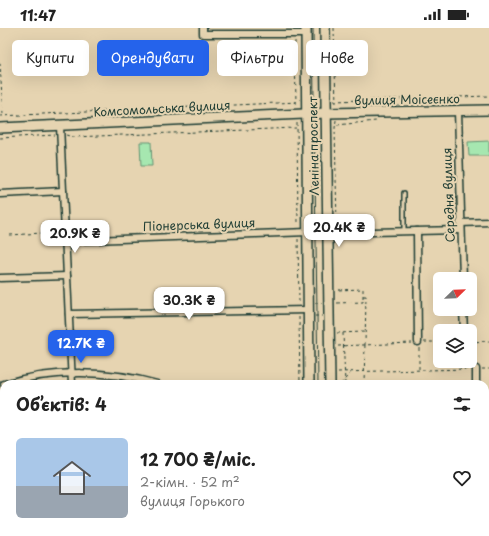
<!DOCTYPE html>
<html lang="uk">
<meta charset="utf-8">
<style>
:root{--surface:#fff;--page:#f2f2f2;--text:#222;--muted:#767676;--accent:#2563eb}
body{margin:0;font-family:"Playpen Sans",sans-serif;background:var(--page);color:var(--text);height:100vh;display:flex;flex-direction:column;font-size:15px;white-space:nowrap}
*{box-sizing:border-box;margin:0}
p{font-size:13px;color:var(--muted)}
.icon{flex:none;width:22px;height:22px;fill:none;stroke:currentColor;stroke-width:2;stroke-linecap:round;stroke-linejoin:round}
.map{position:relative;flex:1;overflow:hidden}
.panel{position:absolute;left:0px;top:352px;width:489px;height:156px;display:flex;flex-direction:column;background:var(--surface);border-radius:12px 12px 0 0;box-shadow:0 4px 16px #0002}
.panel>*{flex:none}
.banner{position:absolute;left:12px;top:12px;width:465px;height:36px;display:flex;gap:8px}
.needle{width:26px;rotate:67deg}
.buttons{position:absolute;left:433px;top:244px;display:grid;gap:8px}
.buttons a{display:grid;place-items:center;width:44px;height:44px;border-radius:6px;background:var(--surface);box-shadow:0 4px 16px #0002;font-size:20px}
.price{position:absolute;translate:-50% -34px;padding:0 9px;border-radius:8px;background:#fff;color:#222;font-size:13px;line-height:26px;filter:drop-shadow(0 1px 2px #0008)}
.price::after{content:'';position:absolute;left:50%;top:24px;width:12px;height:9px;margin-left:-6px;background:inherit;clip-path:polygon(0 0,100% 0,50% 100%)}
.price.current{background:var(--accent);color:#fff}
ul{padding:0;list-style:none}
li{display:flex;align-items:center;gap:12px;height:100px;padding:0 16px}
li span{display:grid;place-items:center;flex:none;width:112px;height:80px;border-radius:6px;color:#555}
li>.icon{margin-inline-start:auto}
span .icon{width:48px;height:48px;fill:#fffc;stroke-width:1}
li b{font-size:17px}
h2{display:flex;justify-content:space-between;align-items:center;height:48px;padding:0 16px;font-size:17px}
.chip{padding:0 14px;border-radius:6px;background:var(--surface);box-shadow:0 4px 16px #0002;font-size:14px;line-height:36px}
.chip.current{background:var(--accent);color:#fff}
.status{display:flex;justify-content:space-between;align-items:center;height:28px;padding:0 20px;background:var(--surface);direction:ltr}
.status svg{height:11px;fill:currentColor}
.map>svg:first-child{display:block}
.green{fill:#a6e7b0;stroke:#629272}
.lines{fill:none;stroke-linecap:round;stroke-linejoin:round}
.lane-casing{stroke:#1f3d34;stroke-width:6}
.street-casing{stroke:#1f3d34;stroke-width:9}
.secondary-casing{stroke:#1f3d34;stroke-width:12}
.path{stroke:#1f3d34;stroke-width:1;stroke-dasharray:3 3;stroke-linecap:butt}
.lane{stroke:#e6d4b1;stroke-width:3}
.street{stroke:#e6d4b1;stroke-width:6}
.secondary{stroke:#e6d4b1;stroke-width:9}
.tram{stroke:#1f3d34;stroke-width:1}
.labels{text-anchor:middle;stroke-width:4;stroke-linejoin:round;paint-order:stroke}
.street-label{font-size:12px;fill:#1f3d34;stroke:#e6d4b1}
</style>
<div class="status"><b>11:47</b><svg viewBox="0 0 49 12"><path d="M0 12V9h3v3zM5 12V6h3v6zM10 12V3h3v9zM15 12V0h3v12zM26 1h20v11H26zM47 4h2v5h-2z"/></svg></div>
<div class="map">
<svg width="489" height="508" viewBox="0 0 489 508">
<rect width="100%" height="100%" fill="#e6d4b1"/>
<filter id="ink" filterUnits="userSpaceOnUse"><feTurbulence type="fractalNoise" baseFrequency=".025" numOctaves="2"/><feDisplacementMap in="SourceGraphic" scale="8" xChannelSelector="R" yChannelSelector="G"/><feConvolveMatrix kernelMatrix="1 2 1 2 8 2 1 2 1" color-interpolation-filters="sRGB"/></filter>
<g filter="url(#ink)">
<g class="green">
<polygon points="489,113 489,128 469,128 468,114"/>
<polygon points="140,114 151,114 152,138 141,138"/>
</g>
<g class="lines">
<g class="lane-casing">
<g id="lane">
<polyline points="404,165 404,202"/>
<polyline points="0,485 4,483"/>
<polyline points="262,504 265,508"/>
</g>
</g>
<g class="street-casing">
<g id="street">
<polyline points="203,0 203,6 306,6"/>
<polyline points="458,83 463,251"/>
<polyline points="60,98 72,356"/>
<polyline points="0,166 63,163"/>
<polyline points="460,195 489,194"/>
<polyline points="417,203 418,314"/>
<polyline points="328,205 460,202"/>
<polyline points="66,213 308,204"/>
<polyline points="0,250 67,248"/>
<polyline points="463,281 464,303"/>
<polyline points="69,286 309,282"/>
<polyline points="476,341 476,356"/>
<path d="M 4,356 C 54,341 108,342 157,356"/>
<polyline points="0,441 4,440"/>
<polyline points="79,504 79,508"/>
<polyline points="114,504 130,508"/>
<polyline points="481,504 481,508"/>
<polyline points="43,508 58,504"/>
<polyline points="220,508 224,504"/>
</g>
</g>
<g class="secondary-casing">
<g id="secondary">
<polyline points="306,0 309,356"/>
<polyline points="325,0 330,356"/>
<polyline points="0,100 326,85 489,82"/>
<polyline points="311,504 311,508"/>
<polyline points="332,504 332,508"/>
</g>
</g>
<g class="path">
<polyline points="334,0 336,77"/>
<polyline points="295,13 296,79"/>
<polyline points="0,35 3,87"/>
<polyline points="334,73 489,68"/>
<polyline points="0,88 299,74"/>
<polyline points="336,92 335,100 337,198"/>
<polyline points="297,95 298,197"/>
<polyline points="337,97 376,93 376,91"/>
<polyline points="66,107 73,109 296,100"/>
<polyline points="0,110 55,107"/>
<polyline points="10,207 59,204"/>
<polyline points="298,211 299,275"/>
<polyline points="363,268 368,268"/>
<polyline points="315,275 322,275"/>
<polyline points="337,275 363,274 363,261 337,262"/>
<polyline points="315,288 322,288"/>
<polyline points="299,289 300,356"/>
<polyline points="337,305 365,304"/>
<polyline points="343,305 345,356"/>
<polyline points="424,314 440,314"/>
<polyline points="470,314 489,313"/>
<polyline points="365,317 366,268"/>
<polyline points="338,318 412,315"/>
<polyline points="419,320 419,341"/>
<polyline points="464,341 464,333"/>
<polyline points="482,341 489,341"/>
<polyline points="338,344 470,341"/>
<polyline points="341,356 351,344"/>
<polyline points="364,356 365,315"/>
<polyline points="302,504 302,508"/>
</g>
<use href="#lane" class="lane"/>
<use href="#street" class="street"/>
<use href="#secondary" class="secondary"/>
<g class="tram">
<polyline points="313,0 318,356"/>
<polyline points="324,504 324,508"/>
</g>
</g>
</g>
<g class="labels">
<g class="street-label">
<text transform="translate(407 72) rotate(-1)" y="4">вулиця Моісеєнко</text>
<text transform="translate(162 81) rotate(-3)" y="4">Комсомольська вулиця</text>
<text transform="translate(314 118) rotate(-91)" y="4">Леніна проспект</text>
<text transform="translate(449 167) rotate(-92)" y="4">Середня вулиця</text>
<text transform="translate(199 197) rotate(-2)" y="4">Піонерська вулиця</text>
</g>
</g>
</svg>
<div class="buttons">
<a><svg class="needle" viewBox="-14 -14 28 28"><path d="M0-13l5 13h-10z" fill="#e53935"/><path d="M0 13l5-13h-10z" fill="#767676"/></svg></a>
<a><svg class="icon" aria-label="layers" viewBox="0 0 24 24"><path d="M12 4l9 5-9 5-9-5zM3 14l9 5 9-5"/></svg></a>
</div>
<b class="price" style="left:339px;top:220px">20.4K ₴</b>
<b class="price" style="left:75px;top:226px">20.9K ₴</b>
<b class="price" style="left:189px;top:293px">30.3K ₴</b>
<b class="price current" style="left:81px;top:336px">12.7K ₴</b>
<div class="banner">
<a class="chip">Купити</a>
<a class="chip current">Орендувати</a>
<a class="chip">Фільтри</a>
<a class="chip">Нове</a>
</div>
<section class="panel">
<h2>Об’єктів: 4<svg class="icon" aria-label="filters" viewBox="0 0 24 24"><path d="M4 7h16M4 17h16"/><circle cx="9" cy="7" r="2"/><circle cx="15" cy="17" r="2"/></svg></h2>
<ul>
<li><span style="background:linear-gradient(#a9c7e8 60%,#9aa5b1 0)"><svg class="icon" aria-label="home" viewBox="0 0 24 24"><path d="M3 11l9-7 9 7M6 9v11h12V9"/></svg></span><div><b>12 700 ₴/міс.</b><p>2-кімн. · 52 m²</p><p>вулиця Горького</p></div><svg class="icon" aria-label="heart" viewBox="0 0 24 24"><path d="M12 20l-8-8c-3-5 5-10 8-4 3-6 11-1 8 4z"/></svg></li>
</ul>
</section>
</div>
